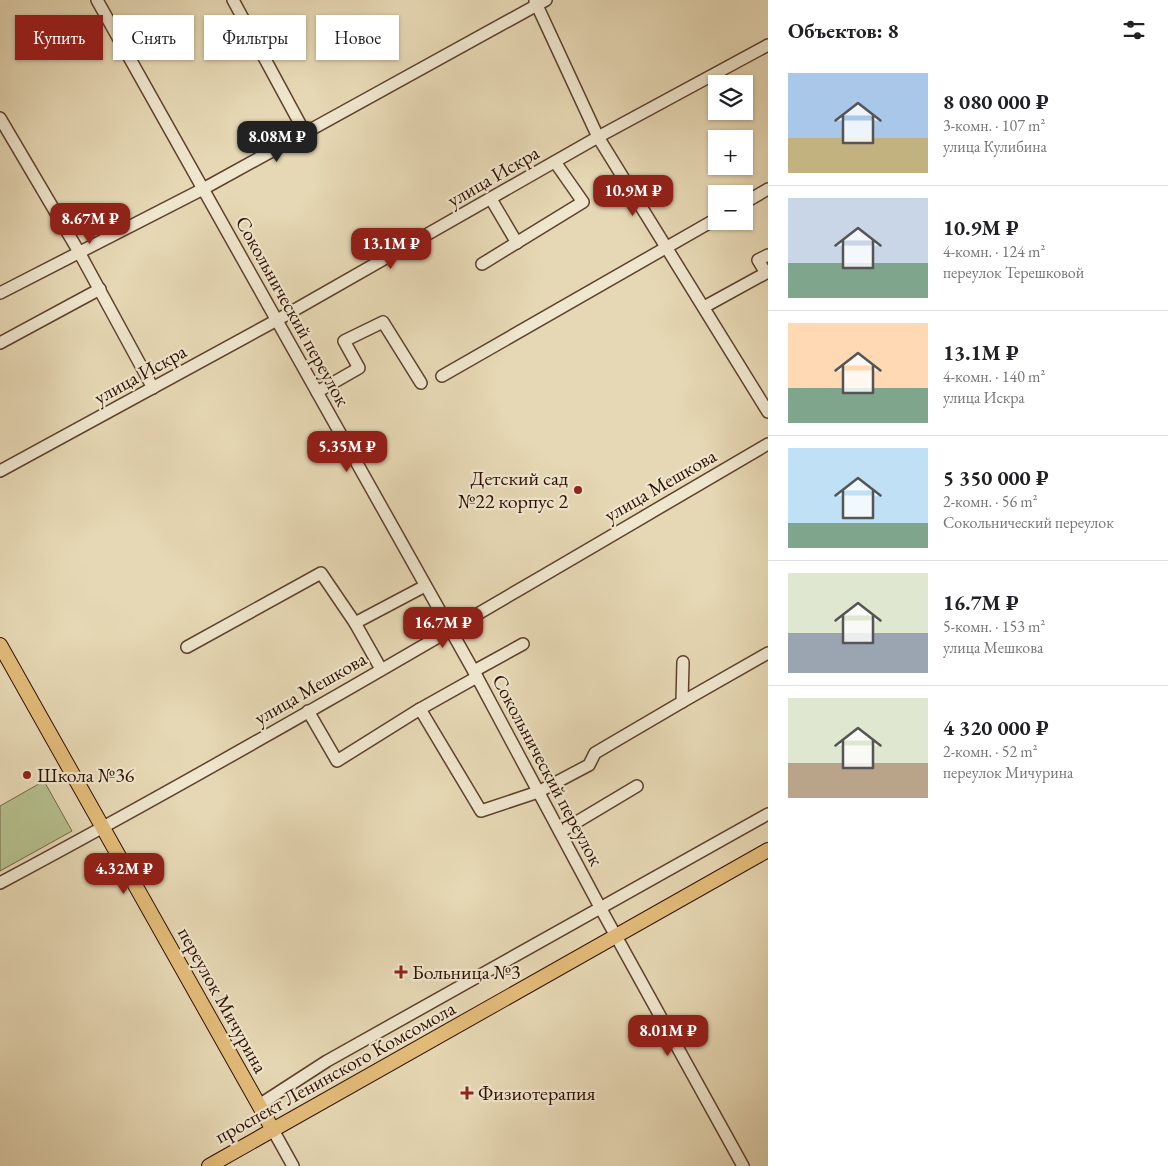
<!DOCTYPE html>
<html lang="ru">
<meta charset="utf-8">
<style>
:root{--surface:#fff;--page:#f6f6f6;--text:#202124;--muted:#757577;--line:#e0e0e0;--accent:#8f2418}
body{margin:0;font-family:"EB Garamond",serif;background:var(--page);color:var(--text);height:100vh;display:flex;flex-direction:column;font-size:19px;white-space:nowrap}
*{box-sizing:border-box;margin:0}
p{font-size:16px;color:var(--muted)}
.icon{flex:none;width:28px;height:28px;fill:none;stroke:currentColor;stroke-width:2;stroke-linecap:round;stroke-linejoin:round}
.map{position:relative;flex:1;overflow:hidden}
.drawer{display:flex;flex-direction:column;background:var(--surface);width:400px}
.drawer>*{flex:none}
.banner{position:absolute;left:15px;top:15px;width:475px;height:45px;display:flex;gap:10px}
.buttons{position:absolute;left:708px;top:75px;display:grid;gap:10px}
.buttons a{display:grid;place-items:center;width:45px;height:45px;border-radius:0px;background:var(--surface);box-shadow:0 1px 4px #0004;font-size:25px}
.price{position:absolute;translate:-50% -42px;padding:0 11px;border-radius:10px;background:var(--accent);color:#fff;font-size:16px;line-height:32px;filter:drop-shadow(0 1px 2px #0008)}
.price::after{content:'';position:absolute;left:50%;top:30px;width:15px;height:11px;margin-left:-8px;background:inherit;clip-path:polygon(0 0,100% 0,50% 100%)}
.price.active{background:#222;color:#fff}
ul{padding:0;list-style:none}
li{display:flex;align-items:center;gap:15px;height:125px;padding:0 20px}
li+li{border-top:1px solid var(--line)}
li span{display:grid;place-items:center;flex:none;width:140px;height:100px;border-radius:0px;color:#555}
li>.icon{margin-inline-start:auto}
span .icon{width:60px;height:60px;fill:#fffc;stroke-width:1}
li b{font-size:21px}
h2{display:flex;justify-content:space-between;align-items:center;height:60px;padding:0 20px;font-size:21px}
.pill{padding:0 18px;border-radius:0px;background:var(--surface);box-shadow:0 1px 4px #0004;font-size:18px;line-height:45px}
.pill.active{background:var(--accent);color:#fff}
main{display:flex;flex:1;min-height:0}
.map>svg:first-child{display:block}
.green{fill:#b5bf8d;stroke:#726747}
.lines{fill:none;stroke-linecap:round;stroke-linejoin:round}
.minor-casing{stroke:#5e412e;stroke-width:14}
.major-casing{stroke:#300f01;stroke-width:16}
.minor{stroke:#efe6ce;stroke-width:11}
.major{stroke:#e3bc7a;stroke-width:14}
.poi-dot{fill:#8f2418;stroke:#efe6ce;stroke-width:2}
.labels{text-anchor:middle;stroke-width:4.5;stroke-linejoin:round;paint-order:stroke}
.street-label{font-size:20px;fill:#300f01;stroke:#efe6ce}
.poi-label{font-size:20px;fill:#300f01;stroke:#efe6ce;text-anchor:start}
</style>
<main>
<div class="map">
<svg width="768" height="1166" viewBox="0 0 768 1166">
<rect width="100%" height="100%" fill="#e6d8b4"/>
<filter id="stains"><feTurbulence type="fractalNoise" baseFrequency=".004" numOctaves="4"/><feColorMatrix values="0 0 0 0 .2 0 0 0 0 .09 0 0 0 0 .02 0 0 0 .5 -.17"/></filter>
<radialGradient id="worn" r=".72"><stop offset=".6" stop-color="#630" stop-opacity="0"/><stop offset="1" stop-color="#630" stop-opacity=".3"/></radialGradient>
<polygon class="green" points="44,781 72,831 0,871 0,806"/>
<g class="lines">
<g class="minor-casing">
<g id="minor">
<polyline points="97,0 477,677 601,909 743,1166"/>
<polyline points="233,0 305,133"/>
<polyline points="535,1 598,137 768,412"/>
<polyline points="0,118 79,252 153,388"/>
<polyline points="491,199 517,243"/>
<polyline points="744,203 768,189"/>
<polyline points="482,264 583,202 555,162"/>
<polyline points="0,293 203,189 546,0"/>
<polyline points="704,307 766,273 758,260 768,255"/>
<polyline points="0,343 100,289"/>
<polyline points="442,376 716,219"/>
<polyline points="317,392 359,368 344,341 383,322 421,383"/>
<polyline points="0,471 277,320 598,137 768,45"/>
<polyline points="187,647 321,573 355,623"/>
<polyline points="381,669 355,623 425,586"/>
<polyline points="474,671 523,644"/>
<polyline points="682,702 768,653"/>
<polyline points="420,709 481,811 538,792 589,765 595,753 682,702 683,662"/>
<polyline points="308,711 337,761 420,709 477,677"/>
<polyline points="560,832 637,786"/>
<path d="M 0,883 C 260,744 513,593 768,444"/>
<polyline points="259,1105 327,1061 768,814"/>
<polyline points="273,1130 293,1166"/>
</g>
</g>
<g class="major-casing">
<g id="major">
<polyline points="0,645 273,1130"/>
<polyline points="209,1166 768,850"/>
</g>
</g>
<use href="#minor" class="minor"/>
<use href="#major" class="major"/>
</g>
<g class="poi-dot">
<circle cx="578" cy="490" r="5"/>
<circle cx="27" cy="775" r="5"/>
<path d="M398.5 964.5h5v5h5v5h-5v5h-5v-5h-5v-5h5z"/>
<path d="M464.5 1085.5h5v5h5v5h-5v5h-5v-5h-5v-5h5z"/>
</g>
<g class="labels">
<g class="street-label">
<text transform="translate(493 176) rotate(-30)" y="7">улица Искра</text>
<text transform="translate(293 311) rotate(61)" y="7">Сокольнический переулок</text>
<text transform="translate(140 374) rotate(-29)" y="7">улица Искра</text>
<text transform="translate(660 485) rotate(-30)" y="7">улица Мешкова</text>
<text transform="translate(310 688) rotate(-30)" y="7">улица Мешкова</text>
<text transform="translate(548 770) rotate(62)" y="7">Сокольнический переулок</text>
<text transform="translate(223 1000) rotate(61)" y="7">переулок Мичурина</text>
<text transform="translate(335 1072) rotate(-29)" y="7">проспект Ленинского Комсомола</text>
</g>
<g class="poi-label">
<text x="568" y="485" text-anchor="end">Детский сад<tspan x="568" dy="23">№22 корпус 2</tspan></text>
<text x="37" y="782">Школа №36</text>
<text x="412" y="979">Больница №3</text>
<text x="478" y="1100">Физиотерапия</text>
</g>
</g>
<rect width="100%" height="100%" filter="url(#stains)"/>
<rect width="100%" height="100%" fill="url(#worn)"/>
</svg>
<div class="buttons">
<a><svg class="icon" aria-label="layers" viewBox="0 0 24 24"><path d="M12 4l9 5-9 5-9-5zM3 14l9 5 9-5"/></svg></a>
<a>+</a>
<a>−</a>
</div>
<b class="price active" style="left:277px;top:163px">8.08M ₽</b>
<b class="price" style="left:633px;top:217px">10.9M ₽</b>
<b class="price" style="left:90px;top:245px">8.67M ₽</b>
<b class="price" style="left:391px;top:270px">13.1M ₽</b>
<b class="price" style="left:347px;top:473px">5.35M ₽</b>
<b class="price" style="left:443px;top:649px">16.7M ₽</b>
<b class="price" style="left:124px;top:895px">4.32M ₽</b>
<b class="price" style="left:668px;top:1057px">8.01M ₽</b>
<div class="banner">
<a class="pill active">Купить</a>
<a class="pill">Снять</a>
<a class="pill">Фильтры</a>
<a class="pill">Новое</a>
</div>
</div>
<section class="drawer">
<h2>Объектов: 8<svg class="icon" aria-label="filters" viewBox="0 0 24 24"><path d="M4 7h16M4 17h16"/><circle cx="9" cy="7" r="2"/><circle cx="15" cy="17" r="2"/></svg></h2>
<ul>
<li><span style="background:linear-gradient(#a9c7e8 65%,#c2b280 0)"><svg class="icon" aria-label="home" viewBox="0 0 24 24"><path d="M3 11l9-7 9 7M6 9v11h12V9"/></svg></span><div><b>8 080 000 ₽</b><p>3-комн. · 107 m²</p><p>улица Кулибина</p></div></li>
<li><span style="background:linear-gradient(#c9d6e8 65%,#7fa58c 0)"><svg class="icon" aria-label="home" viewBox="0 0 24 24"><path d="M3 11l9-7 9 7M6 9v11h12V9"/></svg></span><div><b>10.9M ₽</b><p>4-комн. · 124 m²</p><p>переулок Терешковой</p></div></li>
<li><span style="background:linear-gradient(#ffd9b3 65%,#7fa58c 0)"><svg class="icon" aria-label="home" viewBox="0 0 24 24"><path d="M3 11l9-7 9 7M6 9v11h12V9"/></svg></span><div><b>13.1M ₽</b><p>4-комн. · 140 m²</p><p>улица Искра</p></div></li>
<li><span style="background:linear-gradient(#bfe0f5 75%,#7fa58c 0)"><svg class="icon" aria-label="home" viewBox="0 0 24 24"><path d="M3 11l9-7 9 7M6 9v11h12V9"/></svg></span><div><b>5 350 000 ₽</b><p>2-комн. · 56 m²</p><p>Сокольнический переулок</p></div></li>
<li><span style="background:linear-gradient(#dfe7d0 60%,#9aa5b1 0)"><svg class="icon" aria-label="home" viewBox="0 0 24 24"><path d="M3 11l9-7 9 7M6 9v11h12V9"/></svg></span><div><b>16.7M ₽</b><p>5-комн. · 153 m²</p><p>улица Мешкова</p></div></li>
<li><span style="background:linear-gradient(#dfe7d0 65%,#b9a48a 0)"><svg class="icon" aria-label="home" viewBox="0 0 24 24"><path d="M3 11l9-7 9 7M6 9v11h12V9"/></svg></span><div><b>4 320 000 ₽</b><p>2-комн. · 52 m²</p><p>переулок Мичурина</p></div></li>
</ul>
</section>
</main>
